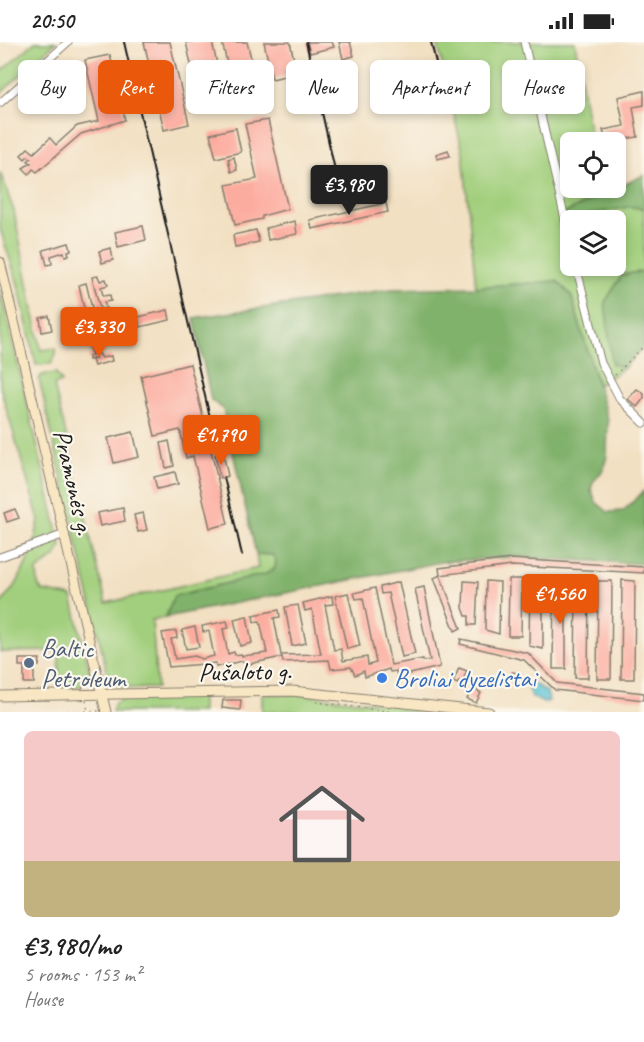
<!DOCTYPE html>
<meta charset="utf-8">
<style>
:root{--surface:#fff;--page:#f2f2f2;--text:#222;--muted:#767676;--line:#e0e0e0;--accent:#ea580c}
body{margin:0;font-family:Caveat,sans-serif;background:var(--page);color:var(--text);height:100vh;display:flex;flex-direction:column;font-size:22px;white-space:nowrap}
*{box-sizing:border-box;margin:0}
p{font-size:20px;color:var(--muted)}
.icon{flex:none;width:33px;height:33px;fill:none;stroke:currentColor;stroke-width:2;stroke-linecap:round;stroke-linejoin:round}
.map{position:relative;height:670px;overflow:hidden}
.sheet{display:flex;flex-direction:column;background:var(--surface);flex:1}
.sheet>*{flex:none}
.top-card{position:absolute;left:18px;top:18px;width:609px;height:54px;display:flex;gap:12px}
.controls{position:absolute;left:560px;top:90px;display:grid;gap:12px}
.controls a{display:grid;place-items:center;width:66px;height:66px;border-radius:9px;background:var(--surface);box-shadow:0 3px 9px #0003;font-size:30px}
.price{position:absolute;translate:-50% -51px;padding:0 14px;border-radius:6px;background:var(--accent);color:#fff;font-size:20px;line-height:39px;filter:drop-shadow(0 2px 3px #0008)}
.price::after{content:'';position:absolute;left:50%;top:36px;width:18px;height:14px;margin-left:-9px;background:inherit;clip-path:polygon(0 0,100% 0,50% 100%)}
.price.on{background:#222;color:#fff}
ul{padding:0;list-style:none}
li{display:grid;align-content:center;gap:12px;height:318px;padding:0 24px}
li+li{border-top:2px solid var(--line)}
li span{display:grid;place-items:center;height:186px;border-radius:9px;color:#555}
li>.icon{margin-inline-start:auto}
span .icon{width:108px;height:108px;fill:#fffc;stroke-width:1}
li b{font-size:26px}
.pill{padding:0 21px;border-radius:9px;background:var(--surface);box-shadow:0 3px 9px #0003;font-size:21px;line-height:54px}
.pill.on{background:var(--accent);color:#fff}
.status{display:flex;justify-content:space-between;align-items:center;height:42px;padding:0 30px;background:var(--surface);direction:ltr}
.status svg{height:16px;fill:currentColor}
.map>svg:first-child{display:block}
.green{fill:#a2cf7d;stroke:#5f764c;stroke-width:1.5;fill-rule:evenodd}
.forest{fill:#81b26c;stroke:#4e6744;stroke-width:1.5}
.water{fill:#57c1d3;stroke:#3a6e78;stroke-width:1.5}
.building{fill:#fcac9f}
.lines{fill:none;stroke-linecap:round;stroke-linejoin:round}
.street-casing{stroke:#877e6f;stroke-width:9}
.secondary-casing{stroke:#877e6f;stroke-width:11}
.path{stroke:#877e6f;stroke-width:1.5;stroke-dasharray:1.5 4.5;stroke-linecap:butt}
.street{stroke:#fff;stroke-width:7}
.secondary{stroke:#f9e7c3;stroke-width:9}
.rail{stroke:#1c1c1c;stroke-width:2}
.service-dot{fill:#5c6f8a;stroke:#fbf7ec;stroke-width:2}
.shop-dot{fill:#3f7fe0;stroke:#fbf7ec;stroke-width:2}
.labels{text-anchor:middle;stroke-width:4.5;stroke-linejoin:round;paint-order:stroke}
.street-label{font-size:26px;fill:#1c1c1c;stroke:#fbf7ec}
.service-label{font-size:26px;fill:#4e5e75;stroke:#fbf7ec;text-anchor:start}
.shop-label{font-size:26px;fill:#366cbe;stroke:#fbf7ec;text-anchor:start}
</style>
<div class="status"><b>20:50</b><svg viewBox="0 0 49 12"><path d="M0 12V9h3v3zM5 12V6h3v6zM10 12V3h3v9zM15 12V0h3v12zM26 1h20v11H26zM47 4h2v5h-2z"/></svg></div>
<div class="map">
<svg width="644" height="670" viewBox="0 0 644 670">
<rect width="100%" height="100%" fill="#fbf7ec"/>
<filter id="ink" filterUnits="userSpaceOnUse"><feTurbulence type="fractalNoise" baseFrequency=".0167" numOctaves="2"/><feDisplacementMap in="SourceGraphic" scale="12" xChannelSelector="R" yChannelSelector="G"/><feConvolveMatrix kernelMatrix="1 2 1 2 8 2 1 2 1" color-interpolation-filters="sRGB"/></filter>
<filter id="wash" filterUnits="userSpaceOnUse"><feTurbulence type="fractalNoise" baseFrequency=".008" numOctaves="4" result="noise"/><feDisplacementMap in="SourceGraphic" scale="24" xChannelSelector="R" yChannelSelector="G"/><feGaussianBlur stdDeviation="1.35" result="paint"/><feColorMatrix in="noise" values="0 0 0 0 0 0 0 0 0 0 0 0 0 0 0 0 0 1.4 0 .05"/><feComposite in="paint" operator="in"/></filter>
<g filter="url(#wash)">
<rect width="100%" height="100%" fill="#f2e0c2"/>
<g class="green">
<polygon points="35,0 56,0 0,52 0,30"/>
<path d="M 437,0 L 575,0 L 591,100 L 570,100 L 570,146 L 599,146 L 601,153 L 563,172 L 565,177 L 628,165 L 644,166 L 644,229 L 610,293 L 612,322 L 624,326 L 598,343 L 571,253 L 557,239 L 476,245 L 463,111 ZM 570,178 L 615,178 L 615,224 L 570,224 Z"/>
<polygon points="0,130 14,169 41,308 56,306 56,313 51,322 36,323 18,242 0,187"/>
<path d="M 0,247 L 61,503 L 57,513 L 37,529 L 38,543 L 42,549 L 72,555 L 90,631 C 86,647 74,646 59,646 L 59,609 L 0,610 L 0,563 L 17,541 L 33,507 L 39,478 L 0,345 Z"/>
<path d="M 56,331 L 62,340 L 54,343 L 106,561 L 258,526 L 256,512 L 273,513 L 276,519 L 275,526 L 266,532 L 174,554 L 166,575 L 152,578 L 157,646 C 140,646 119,651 108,635 L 39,337 L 42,333 Z"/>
<polygon points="202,652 202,670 112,670 115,661 122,657"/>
<polygon points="262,652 304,653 459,670 262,670"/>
</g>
<g class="forest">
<polygon points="644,133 644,166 628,165 565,177 563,172"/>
<polygon points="644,229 644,304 624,326 612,322 605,260 622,233"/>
<polygon points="557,239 571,253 608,379 607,414 603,428 593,440 591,447 596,460 608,470 623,469 644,449 644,522 513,515 441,520 166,575 174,554 266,532 275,526 276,519 273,513 256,512 223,367 211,358 194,276 391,247 476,245"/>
</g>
<polygon class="water" points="531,640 547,650 549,659 543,661 532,655 527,646"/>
<g id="blocks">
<g class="building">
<polygon points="144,0 170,0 189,82 164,88"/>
<polygon points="186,0 212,0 223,48 220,49 223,61 204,66 201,53 198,53"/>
<polygon points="222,0 247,0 257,40 248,42 250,52 244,53 242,44 233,46"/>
<polygon points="264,0 290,0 297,31 272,37"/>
<polygon points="307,0 332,0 334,5 310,11"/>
<polygon points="339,0 350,0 354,14 343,17"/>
<polygon points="110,13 125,78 81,92 37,130 33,127 29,132 23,126 31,121 28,119 31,116 28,114 25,117 21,113 28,106 34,111 50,96 56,103 77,84 99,79 85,18"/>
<polygon points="560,43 561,49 551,51 550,45"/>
<polygon points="644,49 644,63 633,65 638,95 606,100 603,88 624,84 618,55"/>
<polygon points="268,78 288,167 262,174 262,177 235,183 226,143 257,137 245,82"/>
<polygon points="236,86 241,110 216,116 210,92"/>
<polygon points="448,108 450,114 437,117 436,112"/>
<polygon points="234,115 237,128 231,130 228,117"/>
<polygon points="386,161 388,170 312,187 310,178"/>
<polygon points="295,179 297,192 268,198 266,186"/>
<polygon points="143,184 146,198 118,205 115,190"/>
<polygon points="256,188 259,200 235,205 233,193"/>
<polygon points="69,201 71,208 68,209 69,213 65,214 64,210 51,214 52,222 47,223 43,208"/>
<polygon points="111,206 113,218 102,221 99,209"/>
<polygon points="98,234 100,239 106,237 108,243 101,245 103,254 110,253 111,259 104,260 106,266 100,267 92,235"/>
<polygon points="86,241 95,278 87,280 79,243"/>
<polygon points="168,268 170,278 140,285 138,275"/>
<polygon points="49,274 52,288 42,290 40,276"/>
<polygon points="75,277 78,288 71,289 68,279"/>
<polygon points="95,306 102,316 111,314 112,319 94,324 92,318 96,316 89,318 89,314 92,313 90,307"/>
<polygon points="190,322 207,391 217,388 220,398 209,400 228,482 210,486 193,414 186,416 180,388 155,394 141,334"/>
<polygon points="637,347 644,352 644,356 637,365 628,357"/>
<polygon points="133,390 139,415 114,421 108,396"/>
<polygon points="169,399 174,424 166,426 161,401"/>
<polygon points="223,411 228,434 220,436 215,413"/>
<polygon points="175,430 178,442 157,447 154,435"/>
<polygon points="123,466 125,479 100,484 97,471"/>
<polygon points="15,467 19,476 7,480 4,471"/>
<polygon points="143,471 147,488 138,490 134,473"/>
<polygon points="511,517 644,525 644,531 512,524 440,533 439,526"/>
<polygon points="440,533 461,586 455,589 434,536"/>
<polygon points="530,536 543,536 543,607 529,604"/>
<polygon points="509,537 522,537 521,594 508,594"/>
<polygon points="554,538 566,538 566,627 553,627"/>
<polygon points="622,538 635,539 634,637 621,637"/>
<polygon points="464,539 478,540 476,583 469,583 469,574 466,574 463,566"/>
<polygon points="486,539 500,540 499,592 485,588"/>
<polygon points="598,539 612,539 611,637 597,637"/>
<polygon points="399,540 415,612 402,615 388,551 381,552 380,545"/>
<polygon points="576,540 589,540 588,636 575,636"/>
<polygon points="424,545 440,625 397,635 396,629 390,630 389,627 365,635 364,629 355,633 351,625 331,627 329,618 283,620 282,615 249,622 242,619 216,625 216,621 169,625 162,591 176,589 177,596 171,597 175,617 195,614 202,617 214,614 209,589 203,590 202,584 227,579 229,586 223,587 228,612 234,610 235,613 241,612 242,614 267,611 260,579 254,580 253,573 279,568 280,575 274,576 281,613 321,612 312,567 305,569 303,561 332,554 333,562 325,563 334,608 341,607 343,619 367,615 368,623 376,621 363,556 356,557 354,551 375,546 391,623 423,617 423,619 430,618 415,547"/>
<polygon points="348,551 360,604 347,607 335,554"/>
<polygon points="298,563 306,601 292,604 285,565"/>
<polygon points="247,574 252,601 240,604 234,577"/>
<polygon points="195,585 199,605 186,607 182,588"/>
<polygon points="461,597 528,611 557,641 644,651 644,658 555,648 524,618 460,602"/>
<polygon points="19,617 40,617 39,624 34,624 34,641 24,641 24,624 19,624"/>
<polygon points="459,626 467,629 462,640 459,639 458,642 453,640"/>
<polygon points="512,630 517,631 514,639 510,637"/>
<polygon points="473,646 481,651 476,661 467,657"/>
<polygon points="223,658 241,658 240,668 222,666"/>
</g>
</g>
</g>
<g filter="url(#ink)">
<use href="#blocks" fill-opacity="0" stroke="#877e6f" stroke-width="1.5"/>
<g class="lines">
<g class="street-casing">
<g id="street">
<polyline points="524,0 570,199"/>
<polyline points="0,61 68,0"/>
<polyline points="576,224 601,321 620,357 644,381"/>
<polyline points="0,515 65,492"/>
</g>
</g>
<g class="secondary-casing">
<g id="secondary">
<polyline points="0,220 106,670"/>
<polyline points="0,654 292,649 489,670"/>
</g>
</g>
<g class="path">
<polyline points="615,333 644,304"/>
<polyline points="48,642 79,641 83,646"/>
<polyline points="86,659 88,669"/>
<polyline points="316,660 393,670"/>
<polyline points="13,670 99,669"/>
</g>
<use href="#street" class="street"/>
<use href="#secondary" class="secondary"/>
<g class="rail">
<polyline points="124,0 213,389"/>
<polyline points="306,0 342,159"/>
<polyline points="431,0 440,38"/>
<polyline points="215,399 219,412"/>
<polyline points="224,435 242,513"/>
</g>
</g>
</g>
<circle class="service-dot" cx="29" cy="621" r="6"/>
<circle class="shop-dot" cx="382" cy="636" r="6"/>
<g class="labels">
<g class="street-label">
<text transform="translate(74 440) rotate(77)" y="9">Pramonės g.</text>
<text transform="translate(245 629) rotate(-1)" y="9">Pušaloto g.</text>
</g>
<g class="service-label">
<text x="41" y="615">Baltic<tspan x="41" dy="30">Petroleum</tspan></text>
</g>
<g class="shop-label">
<text x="394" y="645">Broliai dyzelistai</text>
</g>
</g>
</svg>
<div class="controls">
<a><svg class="icon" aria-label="locate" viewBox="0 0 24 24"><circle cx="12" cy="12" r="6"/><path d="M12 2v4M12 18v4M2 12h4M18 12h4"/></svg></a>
<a><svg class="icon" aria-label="layers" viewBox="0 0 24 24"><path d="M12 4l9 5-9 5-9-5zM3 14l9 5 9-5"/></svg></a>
</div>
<b class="price on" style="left:349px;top:174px">€3,980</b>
<b class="price" style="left:99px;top:316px">€3,330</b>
<b class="price" style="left:221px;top:424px">€1,790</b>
<b class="price" style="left:560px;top:583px">€1,560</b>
<div class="top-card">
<a class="pill">Buy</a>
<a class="pill on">Rent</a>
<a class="pill">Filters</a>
<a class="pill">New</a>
<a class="pill">Apartment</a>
<a class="pill">House</a>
</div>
</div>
<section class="sheet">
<ul>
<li><span style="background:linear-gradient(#f6c9c9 70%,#c2b280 0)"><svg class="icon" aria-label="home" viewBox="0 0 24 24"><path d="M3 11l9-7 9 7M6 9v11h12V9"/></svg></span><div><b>€3,980/mo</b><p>5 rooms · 153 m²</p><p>House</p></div></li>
</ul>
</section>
